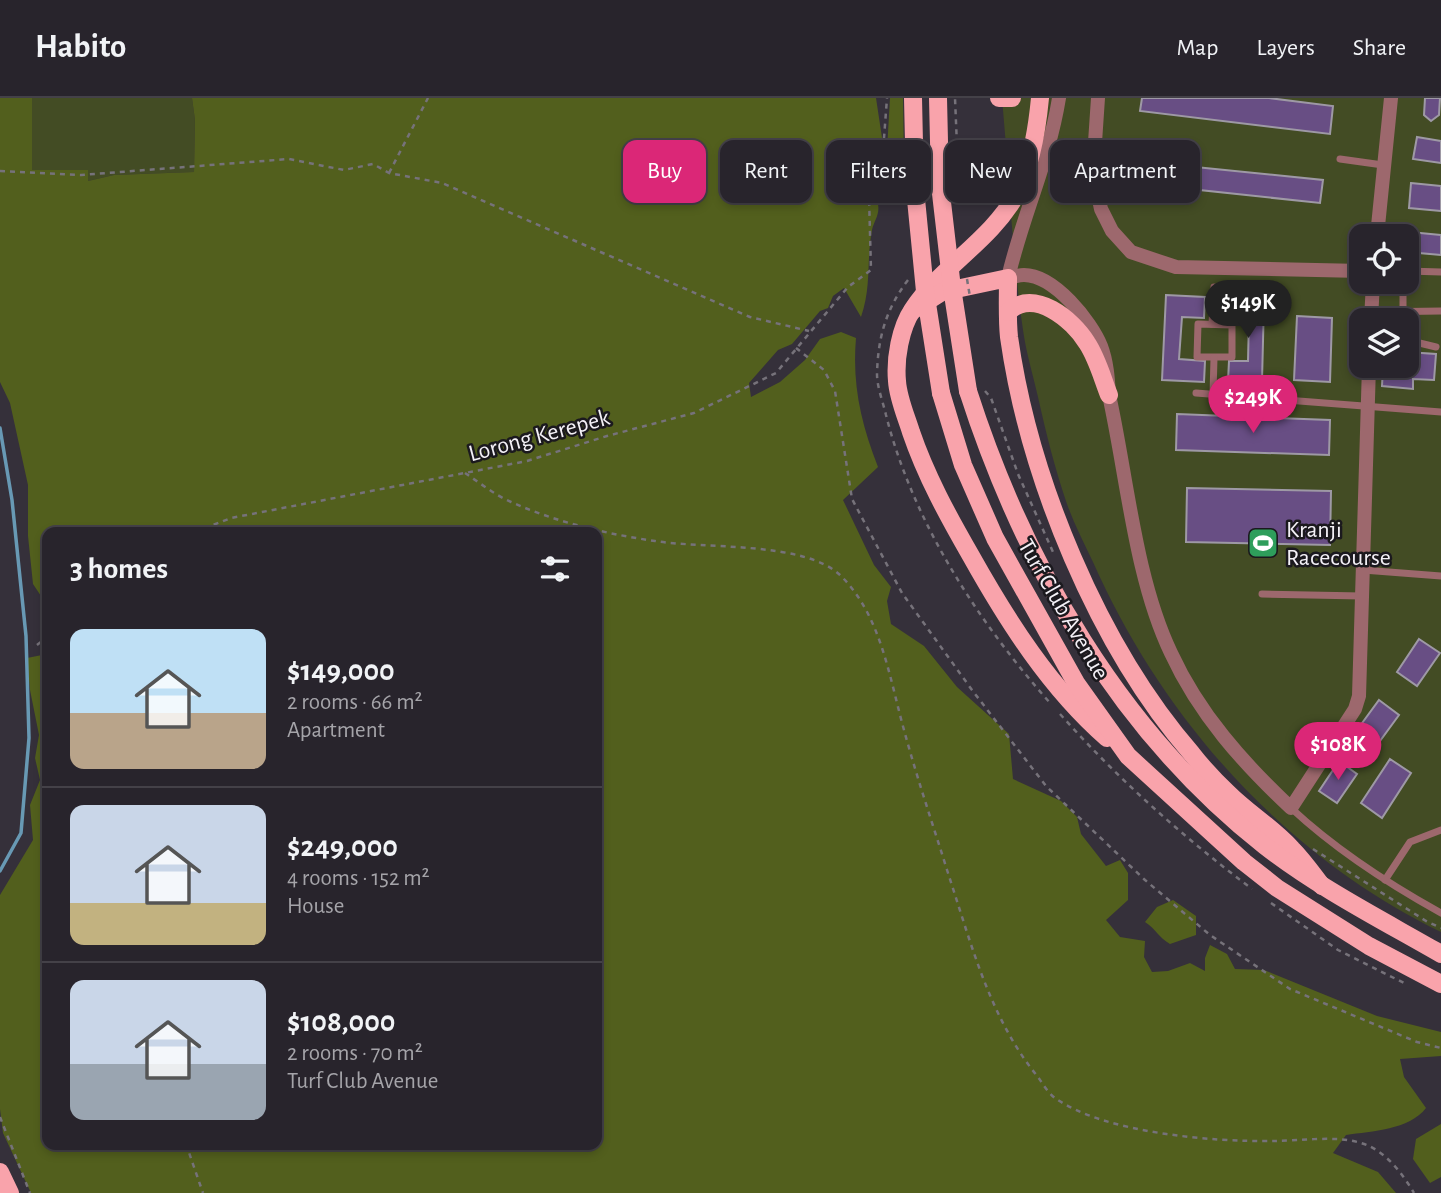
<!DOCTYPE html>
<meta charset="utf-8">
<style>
:root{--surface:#28242c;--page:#343038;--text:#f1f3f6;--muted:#a5a4a9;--line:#444148;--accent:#db2777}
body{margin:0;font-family:"Alegreya Sans",sans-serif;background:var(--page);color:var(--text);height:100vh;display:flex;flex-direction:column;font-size:26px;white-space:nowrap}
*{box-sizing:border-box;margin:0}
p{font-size:23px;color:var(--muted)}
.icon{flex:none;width:38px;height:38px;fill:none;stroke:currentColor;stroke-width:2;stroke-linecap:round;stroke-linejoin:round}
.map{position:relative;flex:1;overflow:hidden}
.sheet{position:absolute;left:42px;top:429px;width:560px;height:623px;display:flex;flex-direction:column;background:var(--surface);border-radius:14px;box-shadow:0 4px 10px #0003,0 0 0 2px var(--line)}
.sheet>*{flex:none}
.top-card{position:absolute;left:623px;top:42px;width:665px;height:63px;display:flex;gap:14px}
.fabs{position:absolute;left:1349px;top:126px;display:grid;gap:14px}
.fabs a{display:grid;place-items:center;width:70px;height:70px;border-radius:14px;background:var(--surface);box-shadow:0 4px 10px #0003,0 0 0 2px var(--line);font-size:35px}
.price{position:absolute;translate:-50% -60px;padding:0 16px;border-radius:24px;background:var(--accent);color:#fff;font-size:23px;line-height:46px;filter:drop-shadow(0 2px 4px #0008)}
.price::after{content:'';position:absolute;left:50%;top:42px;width:21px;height:16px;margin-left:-10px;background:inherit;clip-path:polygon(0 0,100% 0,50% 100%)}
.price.current{background:#222;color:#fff}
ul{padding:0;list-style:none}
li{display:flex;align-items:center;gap:21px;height:175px;padding:0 28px}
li+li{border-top:2px solid var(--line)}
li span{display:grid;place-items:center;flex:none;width:196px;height:140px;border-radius:14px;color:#555}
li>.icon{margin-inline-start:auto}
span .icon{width:84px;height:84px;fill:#fffc;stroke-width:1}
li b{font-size:30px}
h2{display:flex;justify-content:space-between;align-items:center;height:84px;padding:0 28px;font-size:30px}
.pill{padding:0 24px;border-radius:14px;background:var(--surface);box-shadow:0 4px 10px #0003,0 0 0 2px var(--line);font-size:24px;line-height:63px}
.pill.current{background:var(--accent);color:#fff}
header{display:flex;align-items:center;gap:42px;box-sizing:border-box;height:98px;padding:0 35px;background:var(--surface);border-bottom:2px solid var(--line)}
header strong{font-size:33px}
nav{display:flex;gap:38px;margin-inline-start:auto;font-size:24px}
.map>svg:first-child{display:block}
.green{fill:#434c24;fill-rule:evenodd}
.forest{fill:#525f1d}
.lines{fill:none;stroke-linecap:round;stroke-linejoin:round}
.stream{stroke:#6899b4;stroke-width:3.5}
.building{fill:#684e84;stroke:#9e99a5;stroke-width:2}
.path{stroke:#76727a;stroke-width:2.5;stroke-dasharray:5 5;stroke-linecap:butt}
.service{stroke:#9d686d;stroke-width:7}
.minor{stroke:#9d686d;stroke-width:14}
.primary{stroke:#f9a3ab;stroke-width:18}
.path-bridge{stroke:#76727a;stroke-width:2.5;stroke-dasharray:5 5;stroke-linecap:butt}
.primary-bridge{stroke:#f9a3ab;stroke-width:18}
.labels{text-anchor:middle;stroke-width:5;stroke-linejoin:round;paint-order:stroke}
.street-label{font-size:24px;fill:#f4f1f7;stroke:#1b191e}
.poi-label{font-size:24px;fill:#f4f1f7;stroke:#1b191e;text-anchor:start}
</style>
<header>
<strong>Habito</strong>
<nav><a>Map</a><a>Layers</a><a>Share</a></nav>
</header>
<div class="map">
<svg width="1441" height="1095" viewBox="0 0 1441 1095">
<rect width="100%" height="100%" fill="#35303a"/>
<g class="green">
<polygon points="32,0 192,0 195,22 194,74 114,77 88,83 88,72 32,72"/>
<path d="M 1002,0 L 1441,0 L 1441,834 C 1285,758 1163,622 1093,464 C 1084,445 1074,426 1067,406 C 1055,371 1046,335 1038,299 C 1033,277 1026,254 1023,232 C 1012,156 1009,77 1002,0 ZM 1362,138 L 1407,138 L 1407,184 L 1362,184 ZM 1362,222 L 1407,222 L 1407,268 L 1362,268 Z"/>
</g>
<g class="forest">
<path d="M 0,0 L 32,0 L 32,72 L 88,72 L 88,83 L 114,77 L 194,74 L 195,22 L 192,0 L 876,0 L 884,53 L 868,65 C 866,87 875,88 878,106 C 880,117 874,123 872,132 C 866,163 872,187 861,219 L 844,190 L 833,198 L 828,210 L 820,213 L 792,246 L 778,252 L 749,285 L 751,299 L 780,284 L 805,262 L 820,241 L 841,234 L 856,240 C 852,287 861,325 878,369 L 843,402 L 874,467 L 891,489 L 887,503 L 891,526 L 924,548 L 957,589 L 1009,636 L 1013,681 L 1061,703 L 1077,719 L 1081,736 L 1106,768 L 1120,762 L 1128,775 L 1128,802 L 1106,822 L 1120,839 L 1145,843 L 1144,859 L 1152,874 L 1168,873 L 1190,865 L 1205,873 L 1205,860 L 1210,847 L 1227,856 L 1235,871 L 1264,872 L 1377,918 L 1441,934 L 1441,958 L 1400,961 L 1404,979 L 1426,1010 C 1409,1032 1372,1033 1346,1037 L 1333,1055 L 1378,1074 L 1396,1095 L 31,1095 L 3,1035 L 0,1011 L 0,797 L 33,742 L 30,707 L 40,682 L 35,660 L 39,637 L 30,592 L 27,560 L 47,556 L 47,1046 L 597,1046 L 597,434 L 47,434 L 47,507 L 33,486 L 28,438 L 28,387 L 10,305 L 0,284 Z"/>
<polygon points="890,0 903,0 904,63 890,61 887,52"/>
<path d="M 1173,802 L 1196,818 L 1196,837 L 1170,846 C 1159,840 1156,831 1145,824 L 1157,809 Z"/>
<polygon points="1441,1026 1441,1079 1430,1085 1413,1061 1416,1041"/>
</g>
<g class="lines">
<polyline class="stream" points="0,330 12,402 26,538 29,640 21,735 0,773"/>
</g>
<g class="building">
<polygon points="1142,0 1269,0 1333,8 1330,36 1140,13"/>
<polygon points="1425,0 1440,0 1439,17 1431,23 1424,17"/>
<polygon points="1417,39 1441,43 1441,65 1413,61"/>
<polygon points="1136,63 1323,82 1320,105 1134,85"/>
<polygon points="1411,85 1441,88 1441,113 1409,110"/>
<polygon points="1410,134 1441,137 1441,157 1408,154"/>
<polygon points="1166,197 1205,199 1204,220 1182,219 1179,261 1205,263 1204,284 1162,282"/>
<polygon points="1223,202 1264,204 1262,283 1228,283 1229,263 1248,263 1249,220 1223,219"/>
<polygon points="1297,218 1332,220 1330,284 1294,282"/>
<polygon points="1407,254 1436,256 1434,282 1413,281 1413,291 1382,288 1383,268 1407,268"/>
<polygon points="1177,316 1330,322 1329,357 1176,352"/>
<polygon points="1187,390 1331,393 1330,447 1186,444"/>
<polygon points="1419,541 1440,555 1417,588 1397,574"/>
<polygon points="1379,602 1399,617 1377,647 1357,632"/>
<polygon points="1390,661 1411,675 1382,720 1361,705"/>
<polygon points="1339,663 1357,676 1337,705 1319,693"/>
</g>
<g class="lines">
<g class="path">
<polyline points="955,56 957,48 955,0"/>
<polyline points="0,73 81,77 289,61 344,72 373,66 389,75 442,85 750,219 809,233"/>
<polyline points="389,75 428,0"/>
<path d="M 908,182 C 886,211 878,239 877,276 C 877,289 883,304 886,317 C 913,424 978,524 1051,606"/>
<polyline points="796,250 824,272 835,293 852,401 902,495 972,592 1046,688 1145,782 1210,837 1290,891 1417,944 1441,950"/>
<polyline points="985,293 991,300 1018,376 1053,454"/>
<path d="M 465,375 C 480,385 495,397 511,404 C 556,424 606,436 655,443 C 703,451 804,443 840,477 C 881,517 889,578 904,632 C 917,680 933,727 948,775 C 971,845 990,921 1038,979 C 1043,986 1048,995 1055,1000 C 1104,1035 1213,1044 1273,1043 C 1300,1043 1335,1037 1361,1045 C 1385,1052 1402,1075 1414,1095"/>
<polyline points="195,434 231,420 527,363 607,338 694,315 776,275 848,189 871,172 869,98 882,67 887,0"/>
<polyline points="37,547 47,539"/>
<path d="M 1060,616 C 1118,681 1182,738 1252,791"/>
<polyline points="1313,751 1426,823 1441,830"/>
<polyline points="1271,805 1338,852 1406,886"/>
<polyline points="597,822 604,827"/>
<polyline points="0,1019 30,1095"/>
<polyline points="186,1046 203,1095"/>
</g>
<g class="service">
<polyline points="1340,61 1383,67"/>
<polyline points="1407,173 1441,174"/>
<polyline points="1403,184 1403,222"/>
<polyline points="1372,214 1441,213"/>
<polygon points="1198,226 1232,227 1232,259 1197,259"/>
<polyline points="1212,226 1214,189"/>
<polyline points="1407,242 1436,249"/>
<polyline points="1196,295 1441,314"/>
<polyline points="1213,296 1214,260"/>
<polyline points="1363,472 1441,478"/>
<polyline points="1262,496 1362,498"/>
<path d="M 1291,710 C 1336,752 1387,785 1441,815"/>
<polyline points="1385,782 1410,744 1441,732"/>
</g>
<g class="minor">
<path d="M 1059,0 C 1049,63 1022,119 1008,180 C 1013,179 1019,177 1024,177 C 1054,177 1091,223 1101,248 C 1107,264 1108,281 1109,297 C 1127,378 1135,480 1171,555 C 1199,616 1243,665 1291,710 L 1355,611 L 1359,598 L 1369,268"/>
<polyline points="1098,0 1093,74 1101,111 1112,133 1131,154 1176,169 1362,173"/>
<polyline points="1377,138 1391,0"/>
<polyline points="1371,222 1373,184"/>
</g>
<g class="primary">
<polyline points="913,0 915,91"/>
<polyline points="938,0 940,87"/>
<polyline points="999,0 1012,0"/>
<path d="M 1040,0 C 1037,32 1031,69 1016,97 C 991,142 941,169 913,211 C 900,230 895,261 897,283 C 898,300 906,318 911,334 C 926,378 948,418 971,458 C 1008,524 1050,590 1107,640"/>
<path d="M 912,213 L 942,194 L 1008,180 C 1008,199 1007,220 1009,239 C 1029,380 1098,548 1192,656 C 1203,670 1215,683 1228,695 C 1248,715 1273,730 1292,751 C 1303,762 1312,775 1322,788"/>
<path d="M 1008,214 C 1034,189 1073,222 1087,245 C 1097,260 1102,279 1109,297"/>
<path d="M 968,293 C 1024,467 1119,633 1265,748 C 1319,790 1382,822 1441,856"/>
<polyline points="941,295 963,367 995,440 1076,585 1128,658 1244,764 1277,790 1369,848 1441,886"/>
<polyline points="0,1074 10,1095"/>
</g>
<polyline class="path-bridge" points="967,181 970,199"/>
<g class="primary-bridge">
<polyline points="940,87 952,190 968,293"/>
<polyline points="915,91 925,193 941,295"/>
</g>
</g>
<defs>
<g id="stadium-square" transform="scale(1.575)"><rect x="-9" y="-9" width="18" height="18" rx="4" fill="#2e9e5b" stroke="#1b191e"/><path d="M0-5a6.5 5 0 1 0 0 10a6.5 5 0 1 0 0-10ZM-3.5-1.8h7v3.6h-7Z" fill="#fff"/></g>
</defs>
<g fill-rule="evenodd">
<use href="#stadium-square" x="1263" y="445"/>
</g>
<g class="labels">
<g class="street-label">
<text transform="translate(539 337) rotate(-15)" y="8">Lorong Kerepek</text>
<text transform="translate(1064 511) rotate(60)" y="8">Turf Club Avenue</text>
</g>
<g class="poi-label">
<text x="1286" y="439">Kranji<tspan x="1286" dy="28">Racecourse</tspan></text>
</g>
</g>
</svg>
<div class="fabs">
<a><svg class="icon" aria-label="locate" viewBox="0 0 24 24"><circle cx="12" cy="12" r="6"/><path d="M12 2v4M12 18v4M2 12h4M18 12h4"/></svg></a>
<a><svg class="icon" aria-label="layers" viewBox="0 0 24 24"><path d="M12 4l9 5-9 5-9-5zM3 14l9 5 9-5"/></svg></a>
</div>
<b class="price current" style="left:1248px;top:242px">$149K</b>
<b class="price" style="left:1253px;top:337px">$249K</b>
<b class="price" style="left:1338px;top:684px">$108K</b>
<div class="top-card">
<a class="pill current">Buy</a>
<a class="pill">Rent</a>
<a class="pill">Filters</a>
<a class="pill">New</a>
<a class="pill">Apartment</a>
</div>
<section class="sheet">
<h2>3 homes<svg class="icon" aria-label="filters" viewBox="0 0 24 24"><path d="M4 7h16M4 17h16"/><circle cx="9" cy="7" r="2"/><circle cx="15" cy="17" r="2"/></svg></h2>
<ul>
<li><span style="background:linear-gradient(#bfe0f5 60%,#b9a48a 0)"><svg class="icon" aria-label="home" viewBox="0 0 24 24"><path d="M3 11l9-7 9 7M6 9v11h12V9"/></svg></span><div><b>$149,000</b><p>2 rooms · 66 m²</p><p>Apartment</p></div></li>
<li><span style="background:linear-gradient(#c9d6e8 70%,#c2b280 0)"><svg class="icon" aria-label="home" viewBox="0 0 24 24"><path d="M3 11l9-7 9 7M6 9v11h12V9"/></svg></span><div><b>$249,000</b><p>4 rooms · 152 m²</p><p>House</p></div></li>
<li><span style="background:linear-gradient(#c9d6e8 60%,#9aa5b1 0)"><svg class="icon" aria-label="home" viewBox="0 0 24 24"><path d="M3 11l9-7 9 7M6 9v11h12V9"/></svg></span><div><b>$108,000</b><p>2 rooms · 70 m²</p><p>Turf Club Avenue</p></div></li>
</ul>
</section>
</div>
